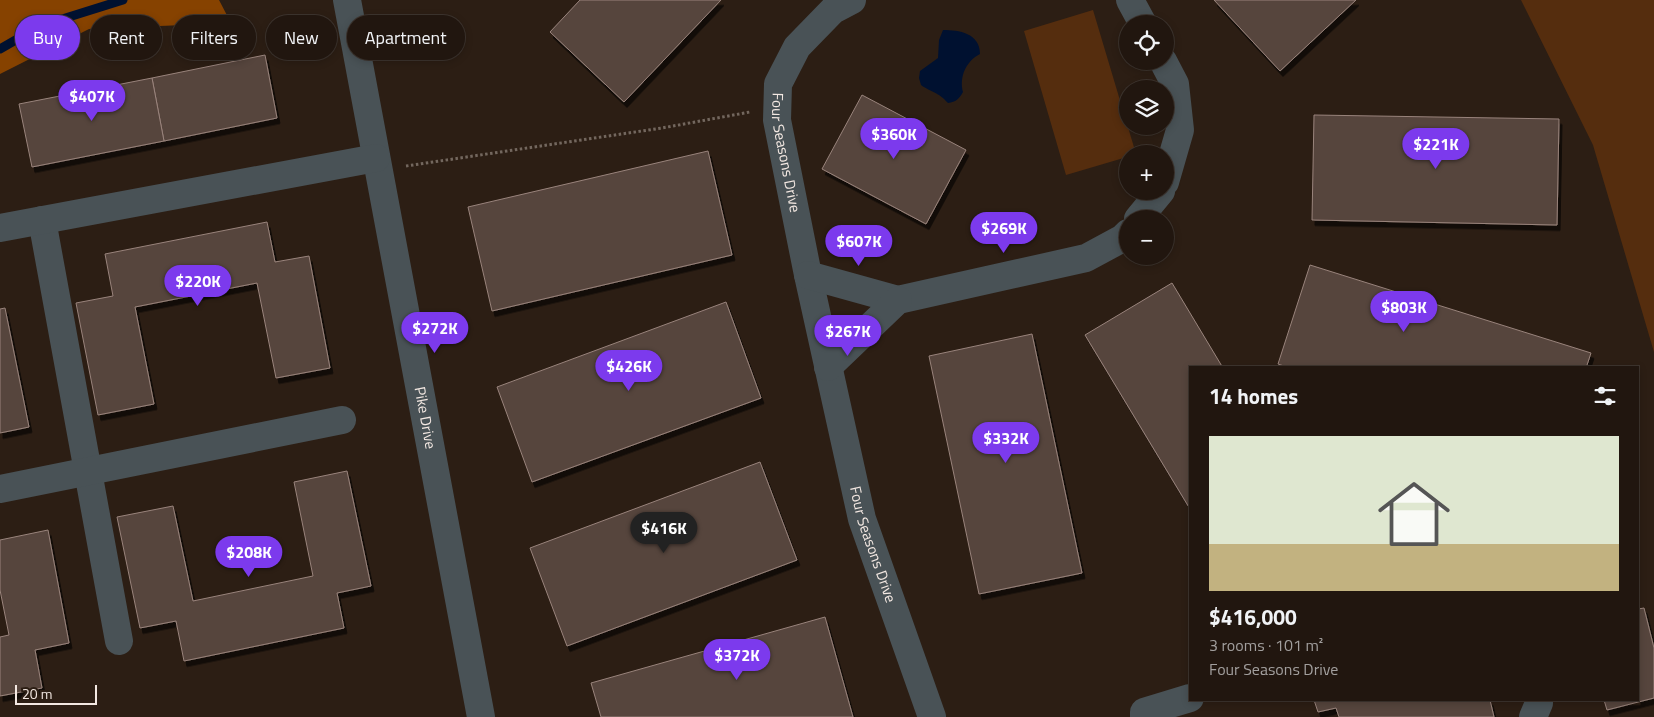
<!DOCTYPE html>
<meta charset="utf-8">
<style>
:root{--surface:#21160f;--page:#2d231d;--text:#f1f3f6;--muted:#a29f9e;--line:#3e352f;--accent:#7c3aed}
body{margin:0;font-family:"Titillium Web",sans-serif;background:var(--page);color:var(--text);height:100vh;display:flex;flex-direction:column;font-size:19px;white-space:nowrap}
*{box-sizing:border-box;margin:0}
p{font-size:16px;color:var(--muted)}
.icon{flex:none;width:28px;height:28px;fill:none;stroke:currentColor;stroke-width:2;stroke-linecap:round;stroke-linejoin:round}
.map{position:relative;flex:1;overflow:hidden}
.panel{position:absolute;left:1189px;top:366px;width:450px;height:335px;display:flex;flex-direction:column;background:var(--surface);border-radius:0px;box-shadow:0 2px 8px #0003,0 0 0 1px var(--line)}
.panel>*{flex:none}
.guide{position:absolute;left:15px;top:15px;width:475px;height:45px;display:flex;gap:10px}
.buttons{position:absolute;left:1119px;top:15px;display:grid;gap:10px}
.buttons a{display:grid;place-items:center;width:55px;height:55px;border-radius:50%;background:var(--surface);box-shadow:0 2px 8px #0003,0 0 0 1px var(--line);font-size:25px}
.scale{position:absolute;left:15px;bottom:12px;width:82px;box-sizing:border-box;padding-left:5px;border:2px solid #f3e8e2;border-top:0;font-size:14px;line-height:18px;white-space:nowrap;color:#f3e8e2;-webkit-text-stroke:4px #2c1e14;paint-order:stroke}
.price{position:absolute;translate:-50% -42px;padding:0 11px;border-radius:18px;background:var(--accent);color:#fff;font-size:16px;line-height:32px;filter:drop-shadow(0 1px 2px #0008)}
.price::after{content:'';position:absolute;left:50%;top:30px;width:15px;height:11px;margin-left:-8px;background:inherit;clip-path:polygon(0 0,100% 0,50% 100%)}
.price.current{background:#222;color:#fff}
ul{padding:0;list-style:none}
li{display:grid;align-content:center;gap:10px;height:265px;padding:0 20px}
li+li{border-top:1px solid var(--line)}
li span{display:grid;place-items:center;height:155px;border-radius:0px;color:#555}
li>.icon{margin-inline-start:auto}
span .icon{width:90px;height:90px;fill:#fffc;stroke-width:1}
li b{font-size:21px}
h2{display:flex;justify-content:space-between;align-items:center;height:60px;padding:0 20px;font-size:21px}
.tag{padding:0 18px;border-radius:22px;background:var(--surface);box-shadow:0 2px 8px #0003,0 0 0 1px var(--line);font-size:18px;line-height:45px}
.tag.current{background:var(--accent);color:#fff}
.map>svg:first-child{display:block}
.green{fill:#552d0e}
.forest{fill:#864200}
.water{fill:#001130}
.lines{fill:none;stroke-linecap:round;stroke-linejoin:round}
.stream{stroke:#001130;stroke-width:9}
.building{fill:#57443d;stroke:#99847c;filter:url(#shadow)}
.path{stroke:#73675e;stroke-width:3;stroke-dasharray:2.5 2.5;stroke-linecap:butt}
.minor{stroke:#495256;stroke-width:28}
.labels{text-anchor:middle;stroke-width:4.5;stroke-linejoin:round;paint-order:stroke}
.street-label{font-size:15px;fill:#f3e8e2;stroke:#2c1e14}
</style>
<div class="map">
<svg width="1654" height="717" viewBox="0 0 1654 717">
<defs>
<filter id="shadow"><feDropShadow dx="3" dy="5.5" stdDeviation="0" flood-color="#0009"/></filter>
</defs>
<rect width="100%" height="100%" fill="#2c1e14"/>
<g class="green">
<polygon points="1521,0 1654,0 1654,352 1593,145"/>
<polygon points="1093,10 1136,154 1128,154 1127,157 1066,175 1024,31"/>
</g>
<polygon class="forest" points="0,0 219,0 231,23 89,29 0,74"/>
<path class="water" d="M 943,30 C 959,30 980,33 980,54 C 966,61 959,77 963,92 C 959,99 956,102 948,103 C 937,91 932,93 921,85 L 919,78 L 920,71 L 938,58 L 939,40 Z"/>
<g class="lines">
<polyline class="stream" points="0,49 40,26 123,0"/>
</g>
<g class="building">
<polygon points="580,0 721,0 624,102 550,32"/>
<polygon points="1214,0 1356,0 1280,71"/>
<polygon points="265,55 277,118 164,141 152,78"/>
<polygon points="152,78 164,141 32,167 19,104"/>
<polygon points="862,95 966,150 926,224 822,169"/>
<polygon points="1314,115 1559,119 1557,225 1312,220"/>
<polygon points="708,151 732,255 492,311 468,207"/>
<polygon points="267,222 275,262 309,256 330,368 276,378 257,283 135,307 154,404 98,415 76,303 113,296 105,254"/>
<polygon points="1310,265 1591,353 1586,368 1290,368 1278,364"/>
<polygon points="1172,283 1223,368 1190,368 1190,509 1085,335"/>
<polygon points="726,302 761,398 532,482 497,387"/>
<polygon points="5,308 29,427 0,433 0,309"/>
<polygon points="1032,334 1082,573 979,594 929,356"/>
<polygon points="760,462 797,560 567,646 530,548"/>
<polygon points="347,471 371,586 337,593 344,628 184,661 176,621 140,628 117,517 173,506 193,601 313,576 294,482"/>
<polygon points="48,530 69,643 35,650 42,688 0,696 0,637 9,635 0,590 0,540"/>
<polygon points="1644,608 1654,648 1654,698 1607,710 1604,700 1638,700 1638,609"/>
<polygon points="825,617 853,717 601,717 591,683"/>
<polygon points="1314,700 1490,700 1494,717 1339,717 1336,708 1318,712"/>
</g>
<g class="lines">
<polyline class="path" points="406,166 662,128 750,112"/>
<g class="minor">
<path id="s1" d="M 347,0 L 481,717"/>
<path id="s2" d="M 852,0 L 833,10 L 797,47 L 778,84 L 777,120 L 808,275 L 862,519 L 932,717"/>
<polyline points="1130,0 1143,24"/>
<polyline points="1163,61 1175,84 1180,130 1165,182"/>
<polyline points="1138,219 1161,191"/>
<polyline points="42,220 119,641"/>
<polyline points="0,228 376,158"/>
<polyline points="808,275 898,300 1086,258 1123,238 1128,233"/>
<polyline points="828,367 898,300"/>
<polyline points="0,489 342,420"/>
<polyline points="1144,717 1144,712 1190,698"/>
<polyline points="1533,717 1539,703 1538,700"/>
</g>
</g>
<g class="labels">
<g class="street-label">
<text dy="5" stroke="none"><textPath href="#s2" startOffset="184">Four Seasons Drive</textPath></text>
<text dy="5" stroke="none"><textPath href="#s1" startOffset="425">Pike Drive</textPath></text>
<text dy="5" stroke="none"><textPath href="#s2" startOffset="586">Four Seasons Drive</textPath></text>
</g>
</g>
</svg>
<div class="buttons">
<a><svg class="icon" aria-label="locate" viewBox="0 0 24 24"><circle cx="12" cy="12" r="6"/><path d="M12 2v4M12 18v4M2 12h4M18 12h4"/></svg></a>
<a><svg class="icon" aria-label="layers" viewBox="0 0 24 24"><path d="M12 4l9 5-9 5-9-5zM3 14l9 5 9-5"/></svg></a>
<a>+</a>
<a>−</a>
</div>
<div class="scale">20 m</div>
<b class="price" style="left:92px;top:122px">$407K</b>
<b class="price" style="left:894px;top:160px">$360K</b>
<b class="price" style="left:1436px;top:170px">$221K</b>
<b class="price" style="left:1004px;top:254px">$269K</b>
<b class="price" style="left:859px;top:267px">$607K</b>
<b class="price" style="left:198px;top:307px">$220K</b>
<b class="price" style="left:1404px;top:333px">$803K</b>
<b class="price" style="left:435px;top:354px">$272K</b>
<b class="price" style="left:848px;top:357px">$267K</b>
<b class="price" style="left:629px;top:392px">$426K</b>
<b class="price" style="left:1006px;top:464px">$332K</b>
<b class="price current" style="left:664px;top:554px">$416K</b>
<b class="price" style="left:249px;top:578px">$208K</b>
<b class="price" style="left:737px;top:681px">$372K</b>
<div class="guide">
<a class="tag current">Buy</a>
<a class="tag">Rent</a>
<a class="tag">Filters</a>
<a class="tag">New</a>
<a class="tag">Apartment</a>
</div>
<section class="panel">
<h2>14 homes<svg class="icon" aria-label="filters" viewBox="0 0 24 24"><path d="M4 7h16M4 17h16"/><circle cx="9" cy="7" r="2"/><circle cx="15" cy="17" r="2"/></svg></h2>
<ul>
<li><span style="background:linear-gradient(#dfe7d0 70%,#c2b280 0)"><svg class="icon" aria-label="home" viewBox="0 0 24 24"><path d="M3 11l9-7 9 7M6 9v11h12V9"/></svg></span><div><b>$416,000</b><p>3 rooms · 101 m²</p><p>Four Seasons Drive</p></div></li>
</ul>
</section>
</div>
